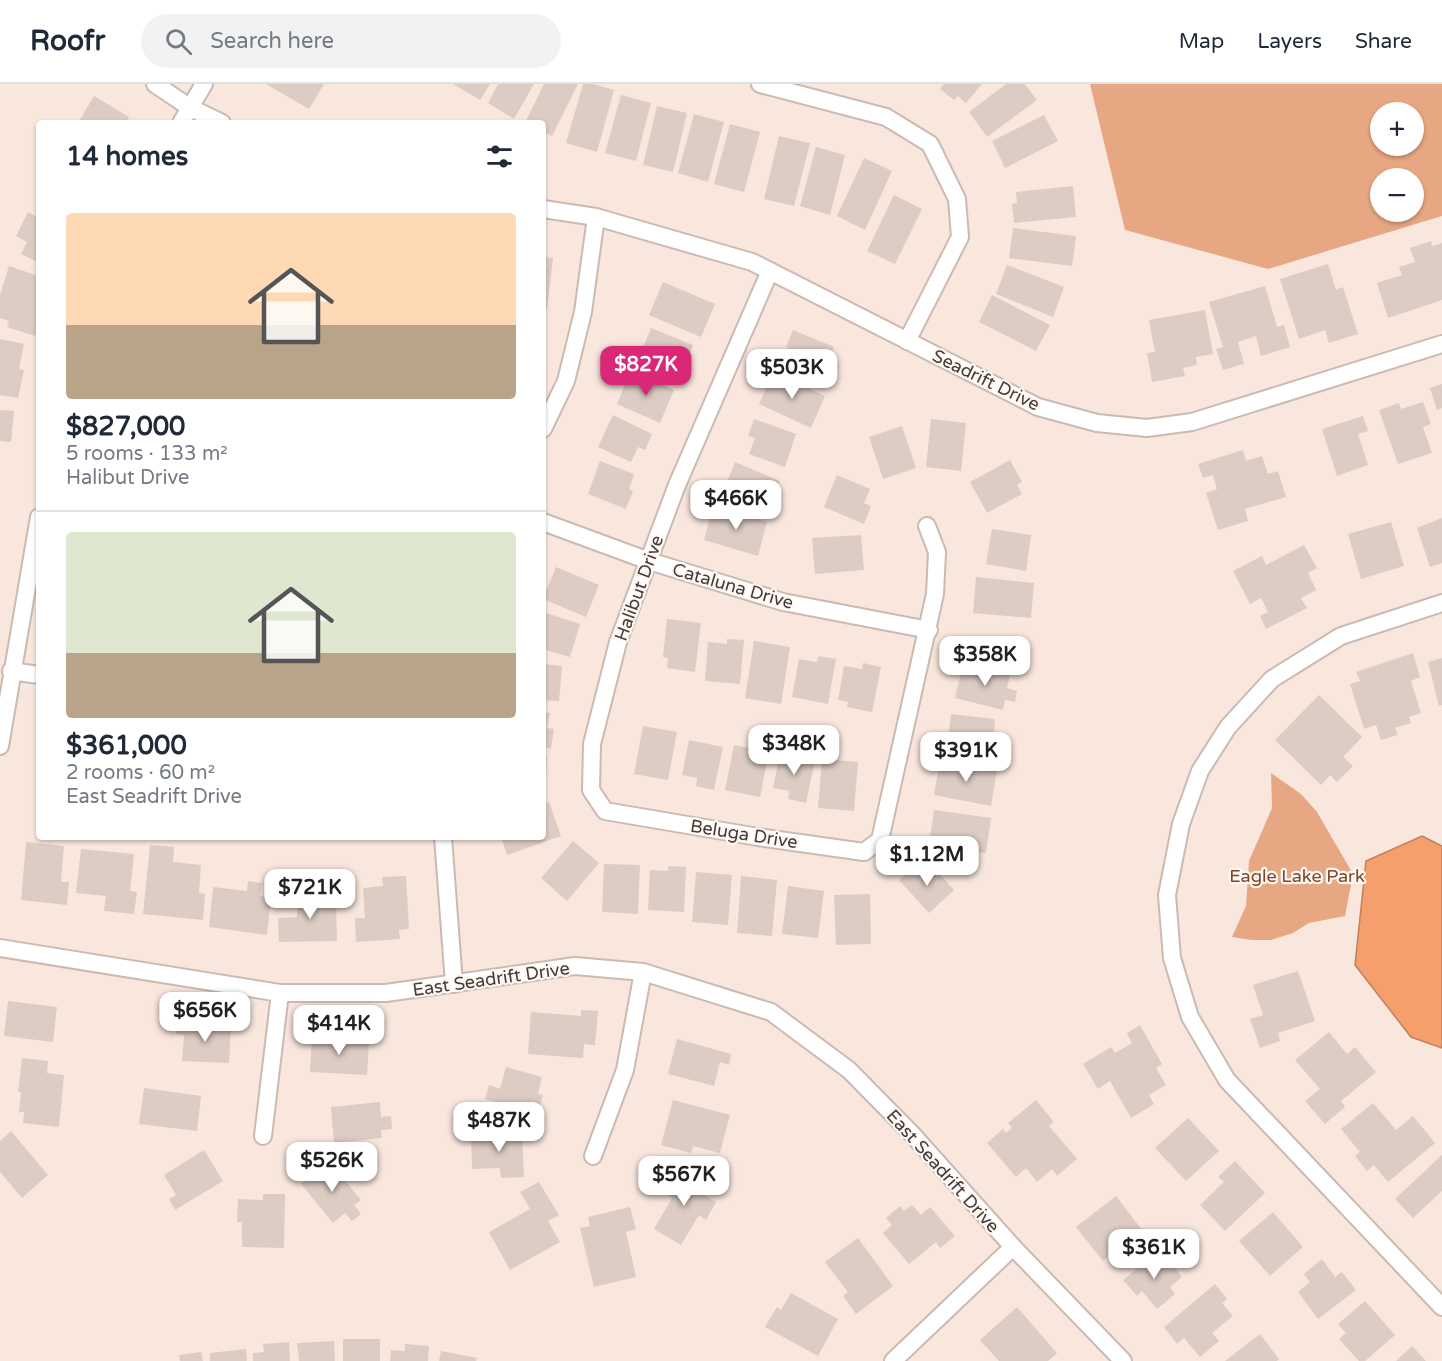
<!DOCTYPE html>
<meta charset="utf-8">
<style>
:root{--surface:#fff;--page:#f2f2f3;--text:#1f2937;--muted:#747a83;--line:#e0e1e3;--accent:#db2777}
body{margin:0;font-family:"Varela Round",sans-serif;background:var(--page);color:var(--text);height:100vh;display:flex;flex-direction:column;font-size:22px;white-space:nowrap}
*{box-sizing:border-box;margin:0}
p{font-size:20px;color:var(--muted)}
.icon{flex:none;width:33px;height:33px;fill:none;stroke:currentColor;stroke-width:2;stroke-linecap:round;stroke-linejoin:round}
.map{position:relative;flex:1;overflow:hidden}
.sheet{position:absolute;left:36px;top:36px;width:510px;height:720px;display:flex;flex-direction:column;background:var(--surface);border-radius:6px;box-shadow:0 2px 4px #0004}
.sheet>*{flex:none}
.controls{position:absolute;left:1370px;top:18px;display:grid;gap:12px}
.controls a{display:grid;place-items:center;width:54px;height:54px;border-radius:50%;background:var(--surface);box-shadow:0 2px 4px #0004;font-size:30px}
.price{position:absolute;translate:-50% -51px;padding:0 14px;border-radius:12px;background:#fff;color:#222;font-size:20px;line-height:39px;filter:drop-shadow(0 2px 3px #0008)}
.price::after{content:'';position:absolute;left:50%;top:36px;width:18px;height:14px;margin-left:-9px;background:inherit;clip-path:polygon(0 0,100% 0,50% 100%)}
.price.selected{background:var(--accent);color:#fff}
ul{padding:0;list-style:none}
li{display:grid;align-content:center;gap:12px;height:318px;padding:0 30px}
li+li{border-top:2px solid var(--line)}
li span{display:grid;place-items:center;height:186px;border-radius:6px;color:#555}
li>.icon{margin-inline-start:auto}
span .icon{width:108px;height:108px;fill:#fffc;stroke-width:1}
li b{font-size:26px}
h2{display:flex;justify-content:space-between;align-items:center;height:72px;padding:0 30px;font-size:26px}
header{display:flex;align-items:center;gap:36px;box-sizing:border-box;height:84px;padding:0 30px;background:var(--surface);border-bottom:2px solid var(--line)}
header strong{font-size:28px}
nav{display:flex;gap:33px;margin-inline-start:auto;font-size:21px}
.search{width:420px;height:54px;background:var(--page);display:flex;align-items:center;gap:15px;box-sizing:border-box;padding:0 21px;border-radius:33px;color:var(--muted);font-size:22px}
.map>svg:first-child{display:block}
.green{fill:#e7a782;fill-rule:evenodd}
.water{fill:#f49f6c;stroke:#bf815c;stroke-width:1.5}
.building{fill:#ddccc3}
.lines{fill:none;stroke-linecap:round;stroke-linejoin:round}
.minor-casing{stroke:#cbbab1;stroke-width:20}
.minor{stroke:#fff;stroke-width:16}
.labels{text-anchor:middle;stroke-width:4.5;stroke-linejoin:round;paint-order:stroke}
.street-label{font-size:18px;fill:#423b37;stroke:#fef7f3}
.park-label{font-size:18px;fill:#7e4622;stroke:#fef7f3}
</style>
<header>
<strong>Roofr</strong>
<div class="search"><svg class="icon" aria-label="search" viewBox="0 0 24 24"><circle cx="10" cy="10" r="6"/><path d="M15 15l6 6"/></svg>Search here</div>
<nav><a>Map</a><a>Layers</a><a>Share</a></nav>
</header>
<div class="map">
<svg width="1442" height="1277" viewBox="0 0 1442 1277">
<rect width="100%" height="100%" fill="#f9e7de"/>
<g class="green">
<path d="M 1090,0 L 1442,0 L 1442,132 L 1268,185 L 1125,146 ZM 1413,28 L 1413,62 L 1380,62 L 1380,28 ZM 1413,94 L 1413,128 L 1380,128 L 1380,94 Z"/>
<polygon points="1271,689 1301,710 1317,728 1353,790 1345,832 1309,839 1293,849 1271,856 1252,856 1232,853 1246,822 1249,777 1272,724"/>
</g>
<polygon class="water" points="1422,752 1442,762 1442,964 1411,953 1355,881 1366,777"/>
<g class="building">
<polygon points="266,0 324,0 309,25"/>
<polygon points="453,0 490,0 480,16"/>
<polygon points="498,0 534,0 514,35 488,19"/>
<polygon points="544,0 578,0 552,52 543,48 543,39 525,39"/>
<polygon points="583,0 593,0 614,6 597,68 566,59"/>
<polygon points="944,0 982,0 966,19 958,12 954,16 940,5"/>
<polygon points="1006,0 1025,0 1037,16 987,53 969,28"/>
<polygon points="621,11 651,19 636,77 605,69"/>
<polygon points="94,12 129,33 126,39 78,39"/>
<polygon points="657,22 687,29 673,88 643,81"/>
<polygon points="694,30 724,38 708,98 678,89"/>
<polygon points="1044,31 1058,57 1005,84 992,57"/>
<polygon points="730,40 760,48 744,108 714,100"/>
<polygon points="779,52 810,59 794,122 764,115"/>
<polygon points="816,63 845,71 830,131 800,122"/>
<polygon points="864,74 892,87 865,146 837,132"/>
<polygon points="1073,102 1076,133 1014,139 1012,120 1017,119 1016,108"/>
<polygon points="894,111 922,125 895,180 867,167"/>
<polygon points="28,128 39,134 39,179 21,170 27,158 16,152"/>
<polygon points="1013,144 1076,152 1072,182 1009,174"/>
<polygon points="1431,157 1432,162 1442,159 1442,216 1388,234 1377,199 1402,191 1399,183 1415,178 1410,164"/>
<polygon points="543,173 553,174 547,226 543,225"/>
<polygon points="1328,180 1336,206 1343,203 1358,250 1329,259 1325,246 1299,255 1280,195"/>
<polygon points="1007,181 1064,203 1053,233 996,210"/>
<polygon points="9,182 39,192 39,239 35,252 7,243 9,237 0,234 0,211"/>
<polygon points="663,198 715,220 701,253 649,231"/>
<polygon points="1265,202 1277,243 1284,241 1290,263 1261,272 1256,252 1238,258 1244,280 1223,286 1216,265 1223,263 1209,218"/>
<polygon points="992,211 1050,241 1036,267 979,238"/>
<polygon points="1205,226 1213,270 1196,273 1197,281 1183,284 1185,292 1152,298 1147,269 1155,268 1149,236"/>
<polygon points="651,244 693,261 680,293 638,276"/>
<polygon points="793,246 834,263 820,295 786,281 793,266 786,263"/>
<polygon points="0,255 24,260 19,285 24,286 18,314 0,311"/>
<polygon points="631,287 674,306 660,339 617,320"/>
<polygon points="773,288 825,312 811,344 759,320"/>
<polygon points="1442,300 1442,324 1437,326 1430,304"/>
<polygon points="1423,318 1431,340 1423,343 1432,369 1398,380 1379,326 1399,319 1401,325"/>
<polygon points="0,326 14,327 11,358 0,357"/>
<polygon points="613,331 652,350 645,366 638,363 631,378 598,363"/>
<polygon points="1363,332 1368,347 1358,350 1368,381 1337,392 1322,345"/>
<polygon points="754,335 796,350 785,383 749,370 755,354 748,352"/>
<polygon points="931,335 966,339 961,387 926,383"/>
<polygon points="902,342 916,384 883,395 869,353"/>
<polygon points="1243,366 1246,377 1262,372 1268,390 1278,387 1286,413 1245,425 1248,437 1218,446 1206,409 1217,405 1213,391 1203,394 1198,380"/>
<polygon points="1010,376 1022,398 1017,401 1022,410 987,429 970,398"/>
<polygon points="600,377 634,390 629,405 633,407 626,425 588,410"/>
<polygon points="735,378 780,397 767,430 722,411"/>
<polygon points="837,391 870,405 864,419 871,422 864,440 824,423"/>
<polygon points="713,422 767,438 758,472 704,456"/>
<polygon points="1442,434 1442,479 1430,483 1417,444"/>
<polygon points="1391,438 1404,482 1361,495 1348,450"/>
<polygon points="992,445 1031,451 1026,487 986,480"/>
<polygon points="861,451 864,486 815,490 812,454"/>
<polygon points="1304,461 1317,484 1308,489 1316,506 1301,514 1307,524 1266,545 1260,532 1268,528 1261,514 1250,520 1233,487 1262,472 1266,481"/>
<polygon points="556,483 599,501 586,533 543,515"/>
<polygon points="976,493 1034,499 1031,534 973,529"/>
<polygon points="543,528 580,540 570,573 543,565"/>
<polygon points="667,535 701,539 695,588 667,584 668,574 663,573"/>
<polygon points="727,555 744,556 740,600 705,597 708,558 727,560"/>
<polygon points="754,557 790,563 781,620 745,614"/>
<polygon points="1413,569 1420,593 1411,597 1421,629 1409,633 1411,639 1395,644 1398,651 1381,656 1376,641 1364,645 1350,600 1360,597 1356,588"/>
<polygon points="818,572 836,575 828,620 792,613 799,575 817,578"/>
<polygon points="1442,574 1442,621 1439,622 1428,578"/>
<polygon points="863,579 881,583 872,628 847,623 848,618 838,616 844,582 862,585"/>
<polygon points="543,580 562,582 559,617 543,616"/>
<polygon points="963,580 1010,591 1007,604 1017,607 1015,618 1005,616 1003,626 955,614"/>
<polygon points="1319,611 1362,653 1343,673 1353,682 1337,698 1330,691 1321,701 1275,656"/>
<polygon points="543,628 550,629 547,644 554,645 551,665 543,663"/>
<polygon points="951,630 995,635 992,669 947,665"/>
<polygon points="643,642 677,648 668,696 634,690"/>
<polygon points="689,656 723,663 714,706 696,702 697,694 682,691"/>
<polygon points="734,661 769,668 760,713 725,706"/>
<polygon points="780,669 815,676 806,719 788,715 789,707 773,704"/>
<polygon points="543,672 547,672 545,711 543,710"/>
<polygon points="822,675 858,678 854,727 818,724"/>
<polygon points="940,676 997,687 991,722 934,711"/>
<polygon points="549,718 561,752 507,771 501,753 543,753 543,720"/>
<polygon points="934,726 991,734 986,769 929,761"/>
<polygon points="573,757 599,779 567,817 541,794"/>
<polygon points="26,758 64,762 61,798 69,798 67,821 21,816"/>
<polygon points="150,761 174,763 173,778 201,781 199,809 205,810 203,836 143,830"/>
<polygon points="81,765 134,770 130,807 137,808 134,830 104,827 106,812 76,809"/>
<polygon points="929,778 954,806 929,829 899,796 912,785 917,790"/>
<polygon points="604,780 640,781 638,830 602,828"/>
<polygon points="668,782 686,783 684,828 648,826 650,786 668,787"/>
<polygon points="696,788 732,791 728,841 692,838"/>
<polygon points="406,792 409,845 399,846 400,855 356,858 355,834 365,834 363,804 383,802 382,793"/>
<polygon points="741,792 777,796 772,852 737,849"/>
<polygon points="248,797 262,799 260,812 271,813 267,851 209,843 213,803 247,807"/>
<polygon points="788,802 824,807 818,854 782,850"/>
<polygon points="325,807 325,818 336,818 337,857 279,858 278,834 297,833 297,808"/>
<polygon points="870,810 871,860 836,861 834,811"/>
<polygon points="1298,887 1315,937 1278,949 1280,957 1260,964 1250,935 1263,931 1253,901"/>
<polygon points="8,917 57,923 53,958 4,952"/>
<polygon points="581,926 598,927 595,961 584,960 583,974 528,970 531,928 581,932"/>
<polygon points="176,940 231,943 229,979 182,977 184,951 176,950"/>
<polygon points="1140,941 1162,980 1156,984 1166,1001 1149,1011 1154,1020 1131,1034 1110,997 1098,1005 1083,980 1111,963 1115,969 1132,959 1127,949"/>
<polygon points="1329,948 1347,970 1355,963 1376,988 1341,1017 1345,1023 1325,1040 1305,1017 1320,1005 1295,976"/>
<polygon points="312,952 369,956 367,991 310,988"/>
<polygon points="677,955 731,970 729,981 720,978 714,1002 668,990"/>
<polygon points="22,974 48,977 47,989 64,991 59,1043 23,1039 24,1028 19,1028 21,1008 18,1008"/>
<polygon points="506,983 542,993 538,1010 543,1011 538,1029 485,1015 489,1001 500,1005"/>
<polygon points="144,1004 201,1012 197,1047 139,1040"/>
<polygon points="673,1016 730,1031 720,1069 693,1062 691,1069 661,1061"/>
<polygon points="1036,1016 1054,1038 1049,1042 1077,1075 1057,1092 1052,1085 1037,1098 1026,1084 1016,1093 987,1059 1003,1045 1006,1049 1012,1044 1008,1039"/>
<polygon points="380,1018 381,1033 391,1032 392,1045 381,1046 382,1054 334,1059 331,1023"/>
<polygon points="1373,1019 1396,1046 1413,1032 1435,1059 1388,1098 1374,1081 1367,1087 1355,1072 1360,1068 1341,1045"/>
<polygon points="1188,1034 1219,1067 1186,1097 1155,1064"/>
<polygon points="11,1047 48,1091 22,1114 0,1088 0,1057"/>
<polygon points="522,1048 524,1093 501,1094 500,1084 472,1085 471,1050"/>
<polygon points="204,1066 223,1097 175,1126 169,1115 176,1111 164,1091"/>
<polygon points="1442,1071 1442,1107 1413,1134 1395,1115"/>
<polygon points="329,1077 361,1116 354,1121 361,1130 352,1137 345,1129 333,1139 301,1100"/>
<polygon points="1235,1077 1265,1109 1225,1147 1200,1121 1224,1098 1218,1093"/>
<polygon points="681,1084 701,1095 695,1106 716,1118 706,1136 699,1131 681,1161 654,1145 672,1114 666,1110"/>
<polygon points="539,1098 559,1131 548,1137 560,1158 510,1186 489,1148 530,1125 520,1108"/>
<polygon points="263,1110 285,1110 284,1164 242,1163 242,1138 237,1138 238,1115 263,1116"/>
<polygon points="1116,1112 1142,1146 1103,1177 1076,1143"/>
<polygon points="912,1121 921,1131 930,1123 955,1152 940,1164 936,1158 909,1180 883,1149 892,1141 886,1134 900,1122 904,1127"/>
<polygon points="630,1123 636,1145 626,1148 636,1193 594,1203 580,1144 590,1142 588,1133"/>
<polygon points="1273,1128 1303,1163 1270,1192 1239,1157"/>
<polygon points="858,1154 893,1202 856,1230 843,1212 848,1208 825,1178"/>
<polygon points="1160,1166 1182,1193 1170,1203 1175,1210 1157,1225 1142,1207 1137,1212 1123,1196"/>
<polygon points="1322,1175 1335,1193 1342,1188 1356,1206 1318,1235 1298,1208 1310,1198 1304,1190"/>
<polygon points="1215,1200 1227,1215 1222,1219 1233,1232 1212,1249 1219,1257 1200,1273 1184,1254 1177,1260 1164,1243"/>
<polygon points="791,1209 838,1235 818,1272 765,1243 777,1223 781,1226"/>
<polygon points="1365,1217 1395,1251 1365,1277 1359,1277 1339,1255 1346,1249 1338,1240"/>
<polygon points="1017,1223 1057,1269 1048,1277 999,1277 980,1256"/>
<polygon points="1260,1250 1279,1275 1277,1277 1225,1277"/>
<rect x="343" y="1255" width="37" height="22"/>
<polygon points="334,1257 335,1277 299,1277 297,1259"/>
<polygon points="289,1258 290,1277 253,1277 253,1269 264,1268 263,1260"/>
<polygon points="405,1260 429,1262 428,1277 390,1277 391,1266 405,1267"/>
<polygon points="1412,1262 1426,1277 1396,1277"/>
<polygon points="246,1265 247,1277 210,1277 210,1269"/>
<polygon points="441,1267 477,1274 476,1277 439,1277"/>
<polygon points="201,1268 203,1277 180,1277 179,1271"/>
</g>
<g class="lines">
<g class="minor-casing">
<g id="minor">
<polyline points="155,0 189,23 222,39"/>
<polyline points="760,0 886,33 930,60 957,115 960,153 907,257"/>
<polyline points="181,39 204,0"/>
<polyline points="543,125 596,133 752,178 1038,323 1097,339 1147,344 1192,338 1442,260"/>
<polyline points="770,187 677,401 618,558 592,660 591,706 605,727 758,753 864,768 880,756 935,510 937,468 927,442"/>
<polyline points="543,345 566,297 583,228 596,133"/>
<polyline points="543,438 649,477 783,518 929,546"/>
<polyline points="1442,519 1341,552 1272,595 1228,643 1200,687 1181,740 1167,811 1172,874 1190,933 1227,996 1442,1223"/>
<polyline points="11,587 39,591"/>
<polyline points="0,662 39,433"/>
<polyline points="443,753 454,900"/>
<polyline points="0,864 280,909 386,909 575,882 643,888 771,928 849,986 912,1050 1013,1163 1123,1277"/>
<polyline points="263,1052 280,909"/>
<polyline points="593,1072 625,986 643,888"/>
<polyline points="893,1277 1013,1163"/>
</g>
</g>
<use href="#minor" class="minor"/>
</g>
<g class="labels">
<g class="street-label">
<text transform="translate(986 296) rotate(26)" y="6">Seadrift Drive</text>
<text transform="translate(733 502) rotate(16)" y="6">Cataluna Drive</text>
<text transform="translate(639 504) rotate(-70)" y="6">Halibut Drive</text>
<text transform="translate(744 750) rotate(9)" y="6">Beluga Drive</text>
<text transform="translate(491 895) rotate(-8)" y="6">East Seadrift Drive</text>
<text transform="translate(943 1087) rotate(48)" y="6">East Seadrift Drive</text>
</g>
<g class="park-label">
<text x="1297" y="798">Eagle Lake Park</text>
</g>
</g>
</svg>
<div class="controls">
<a>+</a>
<a>−</a>
</div>
<b class="price selected" style="left:646px;top:313px">$827K</b>
<b class="price" style="left:792px;top:316px">$503K</b>
<b class="price" style="left:736px;top:447px">$466K</b>
<b class="price" style="left:985px;top:603px">$358K</b>
<b class="price" style="left:794px;top:692px">$348K</b>
<b class="price" style="left:966px;top:699px">$391K</b>
<b class="price" style="left:927px;top:803px">$1.12M</b>
<b class="price" style="left:310px;top:836px">$721K</b>
<b class="price" style="left:205px;top:959px">$656K</b>
<b class="price" style="left:339px;top:972px">$414K</b>
<b class="price" style="left:499px;top:1069px">$487K</b>
<b class="price" style="left:332px;top:1109px">$526K</b>
<b class="price" style="left:684px;top:1123px">$567K</b>
<b class="price" style="left:1154px;top:1196px">$361K</b>
<section class="sheet">
<h2>14 homes<svg class="icon" aria-label="filters" viewBox="0 0 24 24"><path d="M4 7h16M4 17h16"/><circle cx="9" cy="7" r="2"/><circle cx="15" cy="17" r="2"/></svg></h2>
<ul>
<li><span style="background:linear-gradient(#ffd9b3 60%,#b9a48a 0)"><svg class="icon" aria-label="home" viewBox="0 0 24 24"><path d="M3 11l9-7 9 7M6 9v11h12V9"/></svg></span><div><b>$827,000</b><p>5 rooms · 133 m²</p><p>Halibut Drive</p></div></li>
<li><span style="background:linear-gradient(#dfe7d0 65%,#b9a48a 0)"><svg class="icon" aria-label="home" viewBox="0 0 24 24"><path d="M3 11l9-7 9 7M6 9v11h12V9"/></svg></span><div><b>$361,000</b><p>2 rooms · 60 m²</p><p>East Seadrift Drive</p></div></li>
</ul>
</section>
</div>
